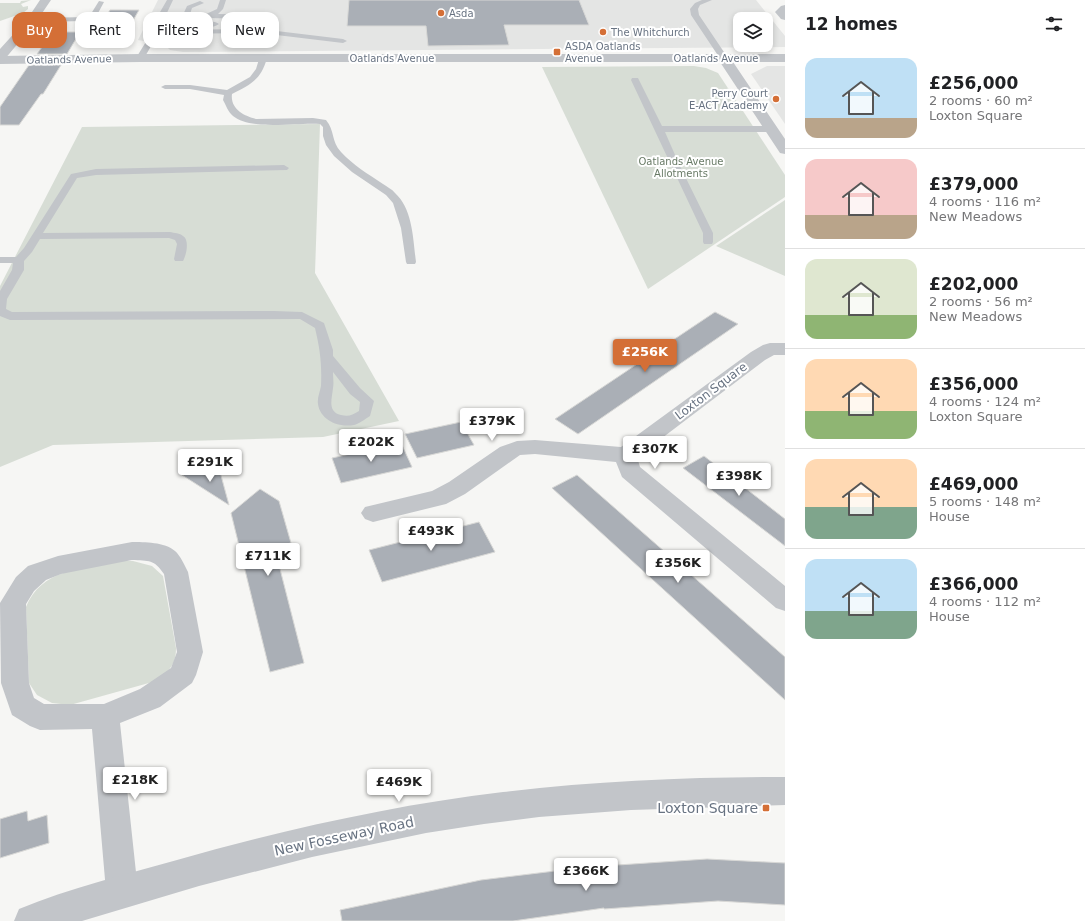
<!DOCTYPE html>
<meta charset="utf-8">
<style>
:root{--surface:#fff;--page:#f6f6f6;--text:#202124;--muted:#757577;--line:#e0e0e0;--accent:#d46f36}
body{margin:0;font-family:"DejaVu Sans",sans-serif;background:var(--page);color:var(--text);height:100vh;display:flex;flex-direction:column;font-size:15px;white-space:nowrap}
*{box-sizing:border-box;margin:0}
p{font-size:13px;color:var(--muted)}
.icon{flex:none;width:22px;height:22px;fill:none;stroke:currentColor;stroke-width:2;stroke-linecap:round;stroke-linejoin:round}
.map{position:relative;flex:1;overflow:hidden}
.details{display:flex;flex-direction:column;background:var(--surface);width:300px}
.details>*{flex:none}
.top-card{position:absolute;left:12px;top:12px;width:380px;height:36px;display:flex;gap:8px}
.buttons{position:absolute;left:733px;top:12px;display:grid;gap:8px}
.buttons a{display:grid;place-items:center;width:40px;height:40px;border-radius:8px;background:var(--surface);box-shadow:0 2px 6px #0003;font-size:20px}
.price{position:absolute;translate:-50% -34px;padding:0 9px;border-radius:4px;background:#fff;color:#222;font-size:13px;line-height:26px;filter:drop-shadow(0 1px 2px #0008)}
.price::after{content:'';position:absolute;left:50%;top:24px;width:12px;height:9px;margin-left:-6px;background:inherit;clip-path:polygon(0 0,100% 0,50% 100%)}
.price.current{background:var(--accent);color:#fff}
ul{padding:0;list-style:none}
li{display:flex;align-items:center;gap:12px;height:100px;padding:0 20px}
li+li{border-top:1px solid var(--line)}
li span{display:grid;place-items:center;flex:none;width:112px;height:80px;border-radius:12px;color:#555}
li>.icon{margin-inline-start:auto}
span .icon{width:48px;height:48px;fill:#fffc;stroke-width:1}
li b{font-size:17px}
h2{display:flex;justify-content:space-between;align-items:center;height:48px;padding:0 20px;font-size:17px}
.chip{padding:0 14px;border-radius:12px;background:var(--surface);box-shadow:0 2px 6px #0003;font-size:14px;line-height:36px}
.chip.current{background:var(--accent);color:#fff}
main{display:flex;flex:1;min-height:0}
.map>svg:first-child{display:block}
.built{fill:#e4e5e4;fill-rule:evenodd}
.green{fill:#d7ddd5}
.building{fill:#aaafb6;stroke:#d8d8d6}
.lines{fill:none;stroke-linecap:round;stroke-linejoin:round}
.service{fill:#c2c5c9;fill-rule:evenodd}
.minor{fill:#c2c5c9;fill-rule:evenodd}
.tertiary{fill:#c2c5c9;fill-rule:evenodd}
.poi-dot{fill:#d46f36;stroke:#fff;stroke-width:1.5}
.labels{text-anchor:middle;stroke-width:4;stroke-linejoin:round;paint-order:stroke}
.far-poi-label{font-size:10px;fill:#687382;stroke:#fff;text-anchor:start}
.far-street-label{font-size:10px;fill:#687382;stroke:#fff}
.far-park-label{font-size:10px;fill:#687a66;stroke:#fff}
.street-label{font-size:12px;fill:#687382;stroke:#fff}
.near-poi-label{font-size:14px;fill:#687382;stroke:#fff;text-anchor:end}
.near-street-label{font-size:14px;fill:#687382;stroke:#fff}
</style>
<main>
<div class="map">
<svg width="785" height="921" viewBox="0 0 785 921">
<rect width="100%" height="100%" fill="#f6f6f4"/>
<g class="built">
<path d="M 158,0 L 756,0 L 785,36 L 785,47 L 183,52 L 170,50 L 165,45 L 138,40 ZM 740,19 L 766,19 L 766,45 L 740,45 Z"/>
<polygon points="767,66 785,66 785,124 751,74"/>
</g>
<g class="green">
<polygon points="31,0 21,4 23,7 28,6 28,9 23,13 0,21 0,3 20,3 21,1"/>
<polygon points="694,66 706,68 718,73 785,175 785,197 648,289 542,67"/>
<polygon points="320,124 315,273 399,421 323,437 53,445 0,467 0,286 82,127"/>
<polygon points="785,200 785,276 716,246"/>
<path d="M 117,561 L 133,561 L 152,566 L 163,576 L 176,648 C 176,665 169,671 156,681 L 70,705 L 52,703 L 37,695 L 29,683 L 26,607 C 41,569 82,569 117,561 Z"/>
</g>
<g class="building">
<polygon points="349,0 579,0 589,25 504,25 509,45 428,46 426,26 347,26"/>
<polygon points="110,10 139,10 123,38 93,38"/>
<polygon points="53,32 80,32 67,54 37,54"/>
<polygon points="29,65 61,65 43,94 41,94 19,125 0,125 0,107"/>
<polygon points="715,312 738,324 578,434 555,419"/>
<polygon points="461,422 474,445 417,458 405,434"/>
<polygon points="401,443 412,467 341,483 332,458"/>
<polygon points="704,456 785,519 785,546 683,468"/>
<polygon points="219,468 229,505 182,475"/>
<polygon points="577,475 785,657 785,700 552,488"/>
<polygon points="260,489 279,501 291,543 276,546 280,569 304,663 270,672 231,513"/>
<polygon points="479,522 495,552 382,582 369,550"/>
<polygon points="27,811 28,821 47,815 49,843 0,858 0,819"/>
<polygon points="707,859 785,863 785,905 718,901 604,909 604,908 513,921 342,921 340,910 481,880 588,867"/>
</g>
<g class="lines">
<g class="service">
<path d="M 167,0 L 173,0 L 165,17 L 182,17 L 187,6 L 200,1 L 204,3 L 192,8 L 189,17 L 204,15 L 217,9 L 220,0 L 226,0 L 223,9 L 218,14 L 266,15 L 270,17 L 268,24 C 263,28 249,28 244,24 L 248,22 L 261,22 L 262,19 L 208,18 L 200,20 C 206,22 214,20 219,24 C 211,30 200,25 192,22 L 181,27 L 177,25 L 182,21 L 163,21 L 160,30 L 260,29 L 343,39 L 347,41 L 343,43 L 260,33 L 158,34 L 143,60 L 137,60 L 136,58 L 152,32 L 156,19 Z"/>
<polygon points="702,0 712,0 700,5 698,9 699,15 728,58 727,60 721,60 691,15 690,9 695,3"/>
<polygon points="99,1 104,2 90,28 87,28 83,26 86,21 32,22 28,20 32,18 89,17"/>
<path d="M 260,56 L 263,56 L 267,58 C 261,80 251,84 232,94 C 230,109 244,116 256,119 L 313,118 L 326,120 C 335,131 331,141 341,152 C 353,165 368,174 383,184 C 387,187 392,189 395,193 C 413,209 413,240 416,262 L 415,264 L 407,264 L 406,262 L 401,228 L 393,203 L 386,195 L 352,172 L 334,156 L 326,145 L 323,136 L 323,127 L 320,124 C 298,122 251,131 233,116 C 228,112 226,105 223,100 L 224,95 L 190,89 L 165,89 L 161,87 L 165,85 L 190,85 L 227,90 L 250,77 L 256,69 Z"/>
<polygon points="632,78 638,78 662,126 771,126 775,129 771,132 665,132 679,164 713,233 713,242 712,244 704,244 703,242 703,233 631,80"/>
<path d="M 284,165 L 289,168 L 287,170 L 96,175 L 77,178 L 43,233 L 170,232 C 174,233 180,233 183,236 C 190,240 186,256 183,261 L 175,261 L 174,259 L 177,244 L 175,240 L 169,238 L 40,239 L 32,252 L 24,261 L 24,270 L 7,299 L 6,309 L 12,312 L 274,311 L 302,312 L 324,323 L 333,350 L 333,356 L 360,388 L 374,401 L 370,416 C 365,419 359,424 354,425 C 339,428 320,420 318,404 C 317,398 320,392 321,386 C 322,364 320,349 315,328 L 300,319 L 10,320 L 0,316 L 0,291 L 12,270 L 13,263 L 0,263 L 0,257 L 16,257 L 24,248 L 71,174 L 96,169 ZM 333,372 L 350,394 L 360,402 L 359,411 C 352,415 349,417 341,415 C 327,412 332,399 333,388 C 334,383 333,378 333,372 Z"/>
</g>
<g class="minor">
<polygon points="785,5 785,20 781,19 775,12 781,6"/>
<polygon points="140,54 785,54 785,62 733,62 785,139 785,154 780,153 720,62 140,62 0,64 0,56"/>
<polygon points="770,343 785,343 785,355 774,355 765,360 637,457 640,467 785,586 785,611 776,608 622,477 616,462 535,454 520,455 465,494 446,504 373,522 365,519 361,513 365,507 432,491 449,482 500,447 517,441 535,440 621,447 751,352 763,345"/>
<path d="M 132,542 C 144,542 165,542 175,551 C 180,555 185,566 188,572 L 203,652 L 196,675 L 192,683 L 160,707 L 120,723 L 138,891 L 133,902 L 122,907 L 111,902 L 106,891 L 92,729 L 40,730 L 30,726 L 12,715 L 1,683 L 0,603 L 16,577 L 28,566 L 58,556 ZM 132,560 C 149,561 154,559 164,574 L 177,652 L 171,668 L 140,689 L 104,704 L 44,704 L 34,698 L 29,683 L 26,604 L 34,591 L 46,580 L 61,574 Z"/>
</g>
<g class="tertiary">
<polygon points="40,0 51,0 36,22 4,60 0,61 0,49 28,18"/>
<path d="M 785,777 L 785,805 L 631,810 L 539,817 L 484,824 L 426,833 L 312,857 L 199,886 L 82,921 L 14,921 L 19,909 C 70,888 124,875 177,860 C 283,830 393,805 503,792 C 596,781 691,777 785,777 Z"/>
</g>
</g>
<g class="poi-dot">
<circle cx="441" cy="13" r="4"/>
<circle cx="603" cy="32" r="4"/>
<rect x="553" y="48" width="8" height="8" rx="2"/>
<circle cx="776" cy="99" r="4"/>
<rect x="762" y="804" width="8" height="8" rx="2"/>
</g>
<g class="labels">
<g class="far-poi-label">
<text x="449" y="17">Asda</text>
<text x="611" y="36">The Whitchurch</text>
<text x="565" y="50">ASDA Oatlands<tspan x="565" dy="12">Avenue</tspan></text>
<text x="768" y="97" text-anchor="end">Perry Court<tspan x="768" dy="12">E-ACT Academy</tspan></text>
</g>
<g class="far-street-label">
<text x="392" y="62">Oatlands Avenue</text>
<text x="716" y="62">Oatlands Avenue</text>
<text transform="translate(69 59) rotate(-1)" y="4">Oatlands Avenue</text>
</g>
<g class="far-park-label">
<text x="681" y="165">Oatlands Avenue<tspan x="681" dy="12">Allotments</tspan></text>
</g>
<g class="street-label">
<text transform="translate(711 391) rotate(-37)" y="4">Loxton Square</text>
</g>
<g class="near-poi-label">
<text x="758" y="813">Loxton Square</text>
</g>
<g class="near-street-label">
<text transform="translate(344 836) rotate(-12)" y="5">New Fosseway Road</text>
</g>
</g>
</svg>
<div class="buttons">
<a><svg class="icon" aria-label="layers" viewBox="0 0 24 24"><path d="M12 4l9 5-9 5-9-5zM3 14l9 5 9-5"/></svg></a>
</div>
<b class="price current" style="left:645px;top:373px">£256K</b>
<b class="price" style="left:492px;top:442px">£379K</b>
<b class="price" style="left:371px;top:463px">£202K</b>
<b class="price" style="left:655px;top:470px">£307K</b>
<b class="price" style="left:210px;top:483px">£291K</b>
<b class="price" style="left:739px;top:497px">£398K</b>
<b class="price" style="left:431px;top:552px">£493K</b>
<b class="price" style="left:268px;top:577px">£711K</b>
<b class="price" style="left:678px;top:584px">£356K</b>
<b class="price" style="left:135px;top:801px">£218K</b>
<b class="price" style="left:399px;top:803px">£469K</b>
<b class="price" style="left:586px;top:892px">£366K</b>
<div class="top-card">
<a class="chip current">Buy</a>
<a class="chip">Rent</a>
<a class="chip">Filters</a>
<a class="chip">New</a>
</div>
</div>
<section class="details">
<h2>12 homes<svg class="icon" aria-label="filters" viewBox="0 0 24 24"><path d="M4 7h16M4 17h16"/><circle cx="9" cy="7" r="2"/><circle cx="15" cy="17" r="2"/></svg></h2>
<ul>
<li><span style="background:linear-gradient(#bfe0f5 75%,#b9a48a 0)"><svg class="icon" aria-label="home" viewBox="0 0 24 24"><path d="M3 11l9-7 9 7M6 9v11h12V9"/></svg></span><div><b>£256,000</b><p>2 rooms · 60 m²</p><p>Loxton Square</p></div></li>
<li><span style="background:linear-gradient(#f6c9c9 70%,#b9a48a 0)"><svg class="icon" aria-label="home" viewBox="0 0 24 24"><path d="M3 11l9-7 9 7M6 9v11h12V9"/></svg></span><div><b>£379,000</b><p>4 rooms · 116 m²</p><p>New Meadows</p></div></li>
<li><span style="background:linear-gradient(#dfe7d0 70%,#8fb573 0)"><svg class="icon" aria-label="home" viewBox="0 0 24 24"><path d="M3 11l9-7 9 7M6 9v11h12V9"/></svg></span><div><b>£202,000</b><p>2 rooms · 56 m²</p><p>New Meadows</p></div></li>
<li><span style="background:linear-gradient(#ffd9b3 65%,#8fb573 0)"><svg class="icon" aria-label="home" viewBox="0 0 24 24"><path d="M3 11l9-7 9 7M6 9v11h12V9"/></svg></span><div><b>£356,000</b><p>4 rooms · 124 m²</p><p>Loxton Square</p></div></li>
<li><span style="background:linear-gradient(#ffd9b3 60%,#7fa58c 0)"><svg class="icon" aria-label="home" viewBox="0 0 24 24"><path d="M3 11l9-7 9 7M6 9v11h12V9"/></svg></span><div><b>£469,000</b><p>5 rooms · 148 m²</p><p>House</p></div></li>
<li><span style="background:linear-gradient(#bfe0f5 65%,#7fa58c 0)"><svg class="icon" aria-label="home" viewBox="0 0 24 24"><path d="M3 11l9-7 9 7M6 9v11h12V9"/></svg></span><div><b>£366,000</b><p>4 rooms · 112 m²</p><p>House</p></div></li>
</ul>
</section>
</main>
